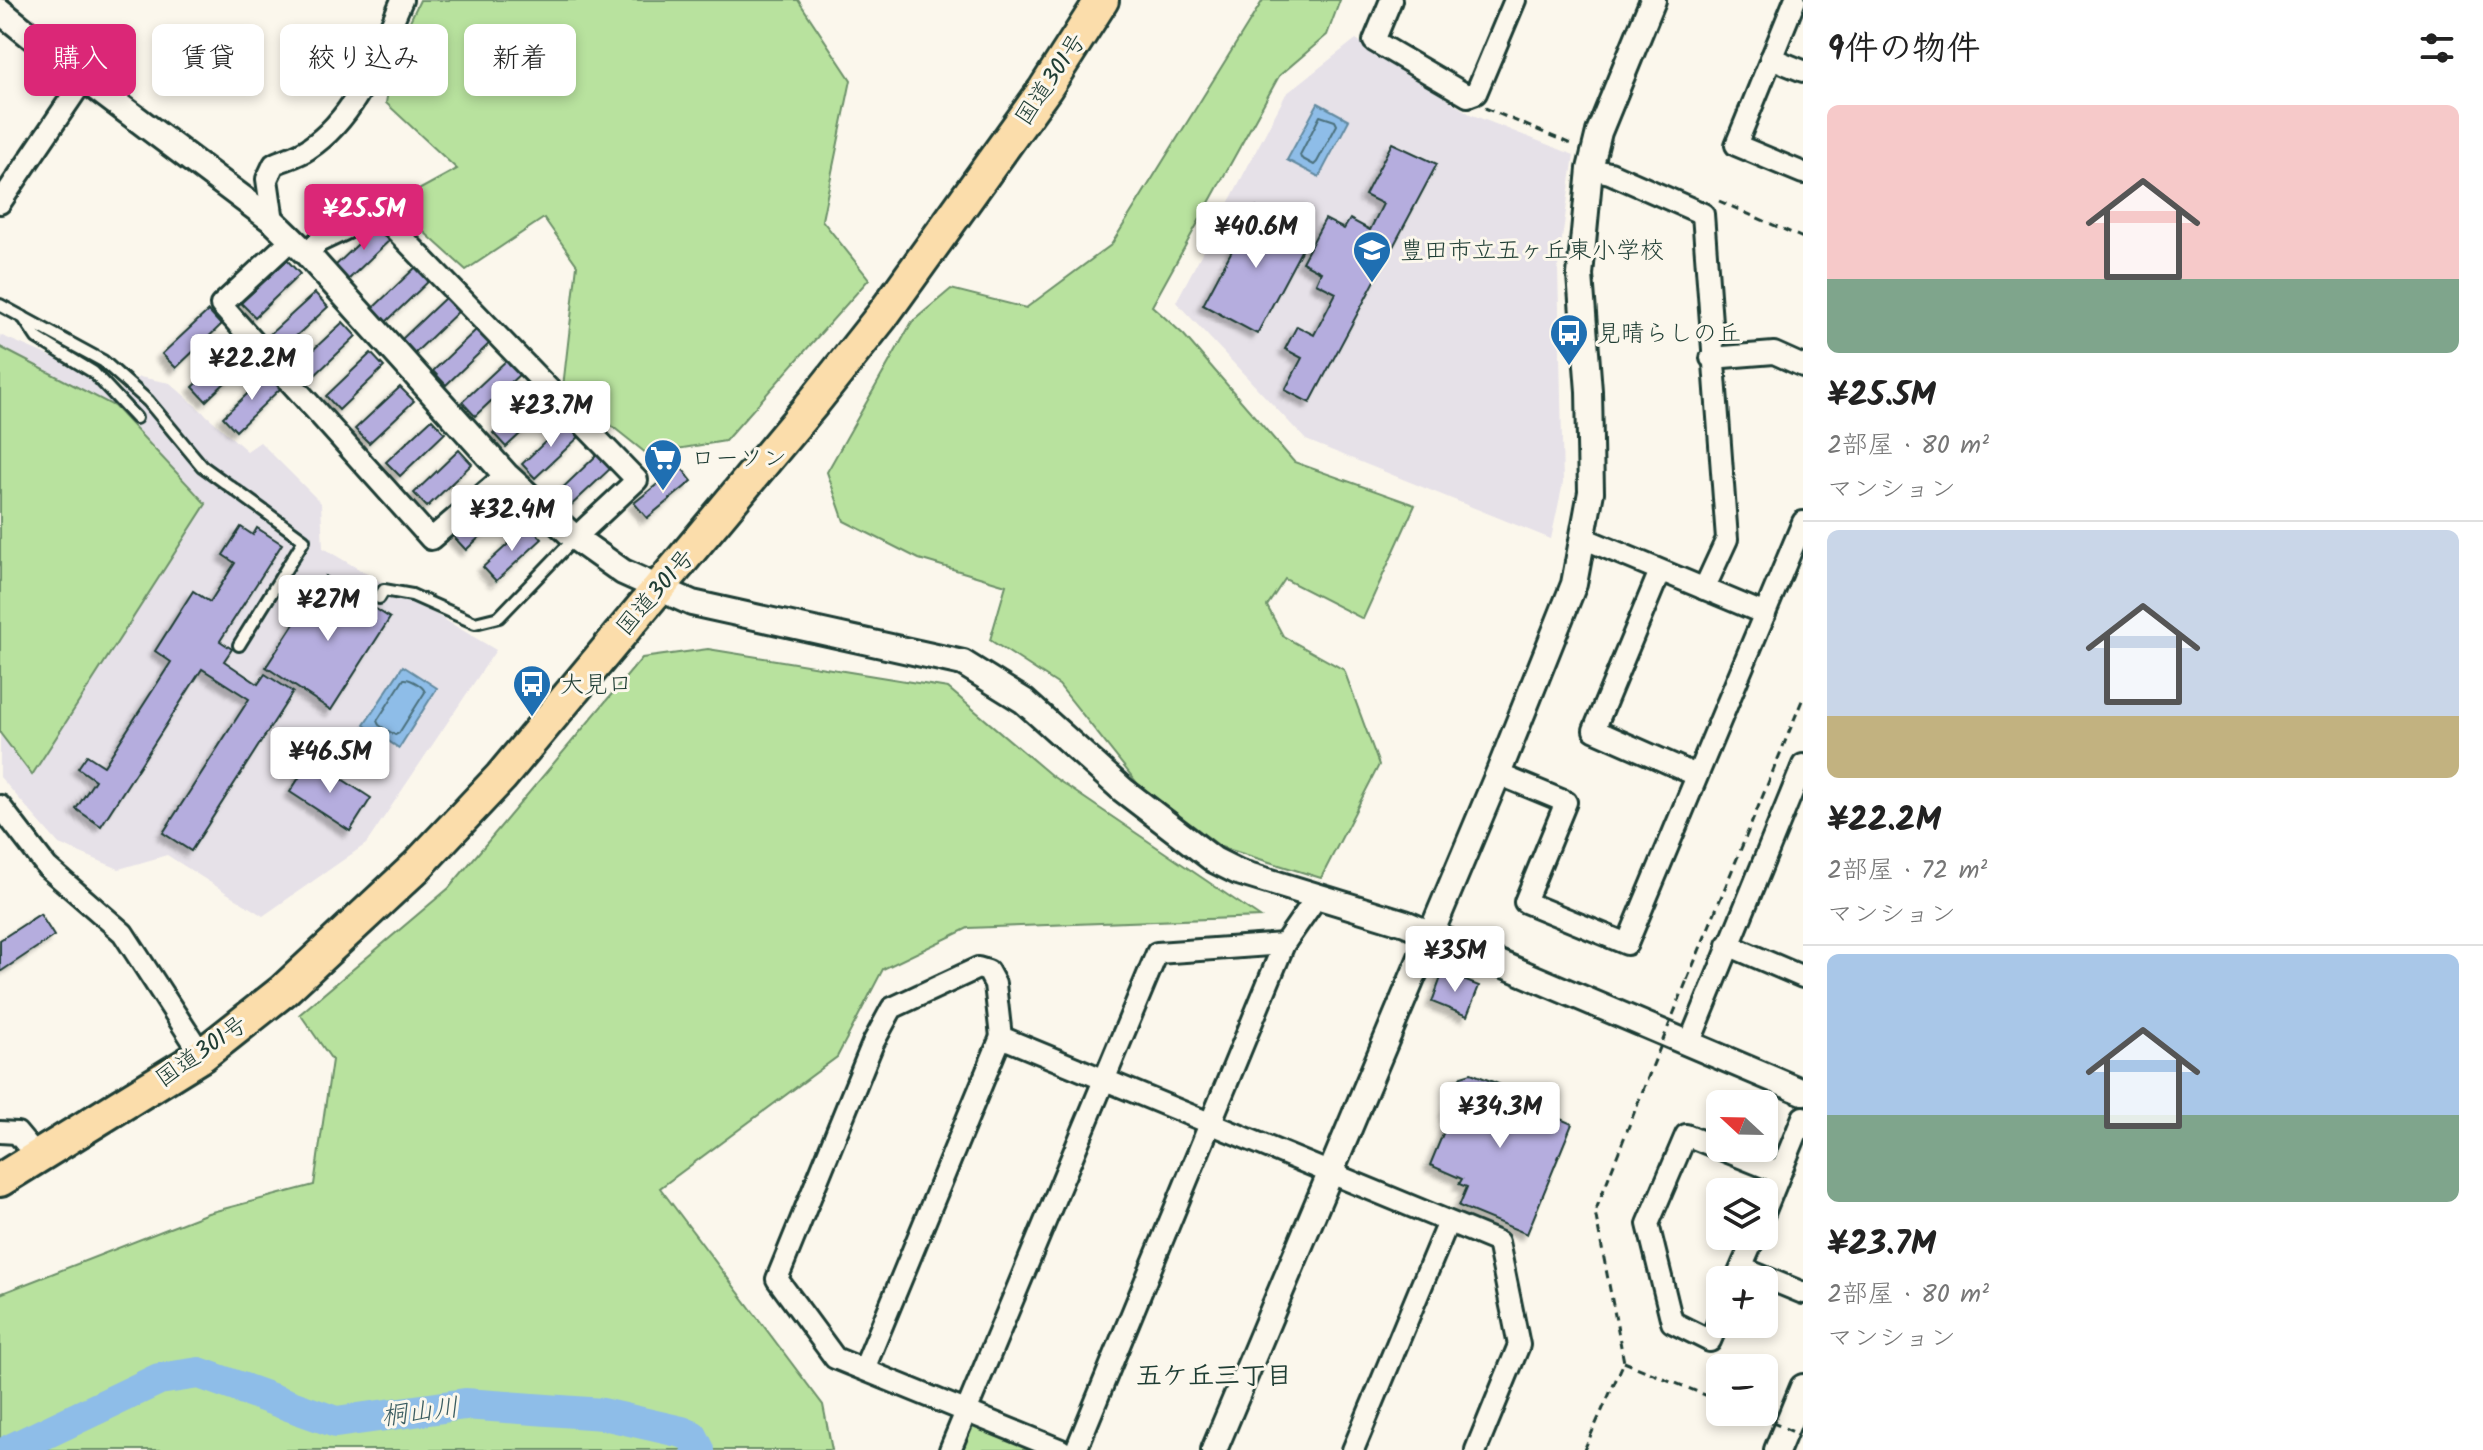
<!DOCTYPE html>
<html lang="ja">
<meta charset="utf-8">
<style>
:root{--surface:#fff;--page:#f6f6f6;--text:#222;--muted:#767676;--line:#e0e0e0;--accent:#db2777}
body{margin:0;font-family:Kalam,"Klee One",sans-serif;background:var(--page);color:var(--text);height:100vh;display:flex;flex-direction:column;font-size:30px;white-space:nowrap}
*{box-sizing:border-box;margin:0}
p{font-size:26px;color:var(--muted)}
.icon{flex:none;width:44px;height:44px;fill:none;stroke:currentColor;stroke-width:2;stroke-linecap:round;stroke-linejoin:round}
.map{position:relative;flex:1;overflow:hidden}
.side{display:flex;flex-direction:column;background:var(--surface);width:680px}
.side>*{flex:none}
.hud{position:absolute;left:24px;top:24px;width:760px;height:72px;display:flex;gap:16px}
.needle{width:52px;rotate:292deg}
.fabs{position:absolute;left:1706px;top:1090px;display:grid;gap:16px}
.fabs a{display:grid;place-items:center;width:72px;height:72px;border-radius:12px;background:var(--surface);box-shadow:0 4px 12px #0003;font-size:40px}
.price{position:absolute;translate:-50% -68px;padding:0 18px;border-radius:8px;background:#fff;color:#222;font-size:26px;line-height:52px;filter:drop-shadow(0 2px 4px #0008)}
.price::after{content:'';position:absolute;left:50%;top:48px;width:24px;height:18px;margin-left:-12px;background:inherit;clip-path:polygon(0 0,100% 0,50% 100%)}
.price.active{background:var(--accent);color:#fff}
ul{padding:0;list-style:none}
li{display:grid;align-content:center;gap:16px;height:424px;padding:0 24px}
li+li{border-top:2px solid var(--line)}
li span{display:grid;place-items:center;height:248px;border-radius:12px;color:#555}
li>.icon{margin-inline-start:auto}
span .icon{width:144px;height:144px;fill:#fffc;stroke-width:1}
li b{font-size:34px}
h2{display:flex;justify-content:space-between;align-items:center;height:96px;padding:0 24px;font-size:34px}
.tag{padding:0 28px;border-radius:12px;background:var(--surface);box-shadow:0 4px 12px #0003;font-size:28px;line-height:72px}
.tag.active{background:var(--accent);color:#fff}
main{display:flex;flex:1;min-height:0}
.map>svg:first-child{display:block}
.built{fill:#e6e1e8}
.green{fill:#b8e29e;stroke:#6c9069;stroke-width:2}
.water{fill:#8ebde8;stroke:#628aa0;stroke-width:2}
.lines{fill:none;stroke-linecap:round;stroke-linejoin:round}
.shore{stroke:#4b707c;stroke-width:2}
.river{stroke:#8ebde8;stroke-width:32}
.building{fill:#b5adde;stroke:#1f3d34;stroke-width:2;filter:url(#shadow)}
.service-casing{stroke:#1f3d34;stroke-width:16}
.minor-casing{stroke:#1f3d34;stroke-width:26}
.tertiary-casing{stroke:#1f3d34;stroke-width:30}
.trunk-casing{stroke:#1f3d34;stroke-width:38}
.path{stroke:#1f3d34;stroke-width:3;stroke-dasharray:8 6;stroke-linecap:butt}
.service{stroke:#fbf7ec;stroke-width:10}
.minor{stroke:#fbf7ec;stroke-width:20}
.tertiary{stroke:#fbf7ec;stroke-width:24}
.trunk{stroke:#fbddab;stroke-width:32}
.path-bridge{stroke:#1f3d34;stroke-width:3;stroke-dasharray:8 6;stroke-linecap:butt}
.labels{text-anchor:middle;stroke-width:6;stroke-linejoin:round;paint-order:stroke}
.street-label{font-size:24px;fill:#1f3d34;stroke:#fbf7ec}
.poi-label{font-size:24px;fill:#1f3d34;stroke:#fbf7ec;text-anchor:start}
.neighbourhood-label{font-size:26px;font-weight:bold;fill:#1f3d34;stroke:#fbf7ec}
.water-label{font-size:26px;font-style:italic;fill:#3b5d61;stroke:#fbf7ec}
</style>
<main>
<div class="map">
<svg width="1803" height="1450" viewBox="0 0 1803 1450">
<defs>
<filter id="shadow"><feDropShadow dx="-5.5" dy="5.5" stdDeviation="2" flood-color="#0004"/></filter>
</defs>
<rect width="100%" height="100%" fill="#fbf7ec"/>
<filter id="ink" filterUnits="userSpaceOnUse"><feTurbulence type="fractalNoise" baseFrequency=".0125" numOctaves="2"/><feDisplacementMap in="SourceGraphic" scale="16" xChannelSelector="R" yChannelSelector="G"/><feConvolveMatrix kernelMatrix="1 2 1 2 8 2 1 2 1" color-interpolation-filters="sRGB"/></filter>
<g filter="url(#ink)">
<g class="built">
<polygon points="1356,39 1470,114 1574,155 1558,267 1563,483 1551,539 1306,440 1176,302 1286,94"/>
<polygon points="0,335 59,360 116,393 139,377 170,383 247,451 260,442 321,503 323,548 496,650 366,844 263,916 167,855 119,869 59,844 0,777"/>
</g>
<g class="green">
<polygon points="420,0 798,0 851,80 822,220 869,279 725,441 647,454 563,387 577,265 544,218 466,270 393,204 457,169 386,103 394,54"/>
<polygon points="1263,0 1340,0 1327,35 1279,76 1152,306 1184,335 1294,462 1415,505 1363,619 1285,579 1267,606 1283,636 1344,670 1379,765 1321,878 1221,847 1138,784 1059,685 990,640 1006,585 919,559 844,521 827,472 912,322 951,289 1026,308 1111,245"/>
<polygon points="0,347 114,406 206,504 32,775 0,733"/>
<polygon points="708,649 948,688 1052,776 1260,917 968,928 883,969 837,1057 660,1188 823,1405 832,1450 0,1450 0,1294 208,1213 314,1185 332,1060 300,1014 449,888 642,658"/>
<polygon points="972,1422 1041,1450 960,1450"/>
</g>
<g class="water">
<polygon points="1318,103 1349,120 1319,177 1287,160"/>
<polygon points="403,666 437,688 399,748 364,725"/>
</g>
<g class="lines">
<g class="shore">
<polygon points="1320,116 1335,121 1337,125 1317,162 1314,165 1301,158 1300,155"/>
<path d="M 404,679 C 410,678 423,686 425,692 L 399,733 L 395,735 L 379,725 L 377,721 Z"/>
</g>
<polyline class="river" points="10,1450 159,1379 199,1373 336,1422 465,1404 603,1414 682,1432 692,1436 699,1450"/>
</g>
<g class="building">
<polygon points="1392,143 1437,164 1310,403 1285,390 1302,358 1285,349 1297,326 1314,335 1336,293 1316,283 1321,272 1302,262 1325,219 1344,229 1350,219 1370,230 1383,204 1365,195"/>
<polygon points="1255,207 1309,236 1257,334 1203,305"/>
<polygon points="380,223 393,237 348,280 335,266"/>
<polygon points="287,260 300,274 255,317 241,303"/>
<polygon points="418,265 431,279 386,322 373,308"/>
<polygon points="315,293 328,307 282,349 269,335"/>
<polygon points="447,296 460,310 415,353 402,339"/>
<polygon points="208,311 221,325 176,368 162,354"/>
<polygon points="343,322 356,336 311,379 298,364"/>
<polygon points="478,328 491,342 446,385 433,371"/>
<polygon points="238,344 251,358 206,401 193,387"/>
<polygon points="371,353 384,367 339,410 326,396"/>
<polygon points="508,359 521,373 475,416 462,402"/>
<polygon points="268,374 281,388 236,431 223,417"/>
<polygon points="400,387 414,401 369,443 355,429"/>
<polygon points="539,391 551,405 506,447 493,433"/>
<polygon points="432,419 445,433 400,476 386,462"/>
<polygon points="567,421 581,435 535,478 522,464"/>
<polygon points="459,450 472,464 427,507 414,493"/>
<polygon points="598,454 611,468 565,511 553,497"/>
<polygon points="680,466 692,481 647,518 634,503"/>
<polygon points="498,494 511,507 466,550 453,536"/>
<polygon points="529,525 542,539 496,581 483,567"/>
<polygon points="241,527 253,535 257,528 282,544 220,641 232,649 224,661 258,684 265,674 293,692 191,851 163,833 249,699 202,669 101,826 76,809 95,780 78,768 87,755 104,766 171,662 155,651 193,591 210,602 235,563 223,555"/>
<polygon points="325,576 390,618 331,710 266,667"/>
<polygon points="311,759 371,798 350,831 290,792"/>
<polygon points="40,914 54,936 0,972 0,940"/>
<polygon points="1443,972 1479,986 1467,1016 1432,1002"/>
<polygon points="1471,1073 1538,1100 1535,1108 1572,1124 1527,1234 1459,1206 1467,1187 1459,1184 1462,1179 1430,1165 1449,1119 1446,1113 1461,1076"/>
</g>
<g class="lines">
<g class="service-casing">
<g id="service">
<polyline points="0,305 103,361 148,401 202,466 304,540 239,645"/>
<polyline points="23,317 37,338 93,372 136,418"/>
<polyline points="379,598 384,590 412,595 475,623 499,617 575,538"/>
</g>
</g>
<g class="minor-casing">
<g id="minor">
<polyline points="1391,0 1374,41 1468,96 1476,93 1515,0"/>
<polyline points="1795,0 1736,145 1803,173"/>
<polyline points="1771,58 1803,71"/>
<polyline points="1590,169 1610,173 1703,214 1727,539 1704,589"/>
<polyline points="0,203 84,79"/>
<path d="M 273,221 L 267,179 L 274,164 C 285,159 298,156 308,149 C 359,115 378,54 402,0"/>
<polyline points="291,240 221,305 431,539 506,475"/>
<polyline points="308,255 318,242 379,213 637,480 575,538"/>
<polyline points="1711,358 1774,353 1803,366"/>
<polyline points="1583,538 1765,614"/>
<polyline points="1660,571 1594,730 1696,775"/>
<polyline points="1498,774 1566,802 1525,902 1627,944 1803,522"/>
<polyline points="0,806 47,867 123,933 202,1055"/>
<polyline points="1728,945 1803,977"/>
<polyline points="1689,1044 1803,765"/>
<polyline points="0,1132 17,1133 37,1157"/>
<polyline points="1764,1213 1803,1117"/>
<polyline points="1742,1268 1803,1293"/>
<polyline points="1736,1280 1755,1236"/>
<polyline points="1720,1318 1710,1341 1672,1322 1648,1224 1686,1135 1780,1173"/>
<polyline points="864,1369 1001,1037"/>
<polyline points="950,1450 1157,953 1284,944"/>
<polyline points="1061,1450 835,1358 777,1279 873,1043 892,1008 978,968 988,971 995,984 1001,1037 1498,1242 1519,1345 1476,1450"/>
<polyline points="1076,1450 1284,944 1318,895"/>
<polyline points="1353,1450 1448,1222"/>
</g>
</g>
<g class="tertiary-casing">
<g id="tertiary">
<polyline points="0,11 84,79 273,221 308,255 506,475 575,538 623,572 692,603 963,663 1024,701 1123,790 1214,860 1238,872 1405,923 1803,1092"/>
<polyline points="1214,1450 1498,774 1574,584 1591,492 1589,391 1580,275 1590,169 1599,132 1653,0"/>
<polyline points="1777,1450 1803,1387"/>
</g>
</g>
<g class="trunk-casing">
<polyline id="trunk" points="0,1180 202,1055 283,991 416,867 501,777 813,403 882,316 1045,89 1102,0"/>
</g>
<g class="path">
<polyline points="1485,108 1571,144 1574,142"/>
<polyline points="1719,201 1803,238"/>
<polyline points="1687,980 1803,698"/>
<polyline points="1624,1362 1720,1401"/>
<polyline points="1746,1412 1759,1417"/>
<polyline points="1584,1450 1624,1362 1595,1212 1647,1080"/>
</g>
<use href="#service" class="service"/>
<use href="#minor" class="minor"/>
<use href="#tertiary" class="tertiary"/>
<use href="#trunk" class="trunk"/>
<g class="path-bridge">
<polyline points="1647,1080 1687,980"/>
<polyline points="1759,1417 1796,1433"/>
</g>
</g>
</g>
<defs>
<g id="school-pin" transform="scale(2)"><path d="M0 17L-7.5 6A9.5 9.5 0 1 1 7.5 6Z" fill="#1f6fb2" stroke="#fbf7ec"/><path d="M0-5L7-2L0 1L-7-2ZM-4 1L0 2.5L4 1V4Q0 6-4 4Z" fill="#fff"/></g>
<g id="bus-pin" transform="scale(2)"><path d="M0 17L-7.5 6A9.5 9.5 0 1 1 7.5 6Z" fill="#1f6fb2" stroke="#fbf7ec"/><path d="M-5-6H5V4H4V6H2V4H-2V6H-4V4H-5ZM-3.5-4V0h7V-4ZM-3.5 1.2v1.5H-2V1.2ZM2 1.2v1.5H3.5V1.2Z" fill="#fff"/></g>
<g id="supermarket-pin" transform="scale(2)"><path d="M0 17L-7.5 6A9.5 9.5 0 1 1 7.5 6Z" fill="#1f6fb2" stroke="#fbf7ec"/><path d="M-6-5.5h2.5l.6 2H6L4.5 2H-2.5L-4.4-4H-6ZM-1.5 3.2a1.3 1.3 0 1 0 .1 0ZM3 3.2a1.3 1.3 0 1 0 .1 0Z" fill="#fff"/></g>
</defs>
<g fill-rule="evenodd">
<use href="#school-pin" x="1372" y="250"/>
<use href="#bus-pin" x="1569" y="333"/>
<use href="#supermarket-pin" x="663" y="458"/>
<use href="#bus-pin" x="532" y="684"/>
</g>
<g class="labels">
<g class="street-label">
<text transform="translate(1050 79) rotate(-56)" y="8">国道301号</text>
<text transform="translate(655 592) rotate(-49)" y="8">国道301号</text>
<text transform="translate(201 1051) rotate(-35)" y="8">国道301号</text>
</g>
<g class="poi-label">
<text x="1400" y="258">豊田市立五ヶ丘東小学校</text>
<text x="1597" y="341">見晴らしの丘</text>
<text x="691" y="466">ローソン</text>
<text x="560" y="692">大見口</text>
</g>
<g class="neighbourhood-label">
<text x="1214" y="1384">五ケ丘三丁目</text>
</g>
<g class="water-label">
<text transform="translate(420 1411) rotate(-7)" y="9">桐山川</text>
</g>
</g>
</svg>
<div class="fabs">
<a><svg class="needle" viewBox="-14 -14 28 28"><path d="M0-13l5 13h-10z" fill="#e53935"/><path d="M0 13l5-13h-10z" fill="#767676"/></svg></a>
<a><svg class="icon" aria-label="layers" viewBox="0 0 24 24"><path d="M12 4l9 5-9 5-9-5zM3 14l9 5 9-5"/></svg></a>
<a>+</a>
<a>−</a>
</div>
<b class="price active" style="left:364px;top:252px">¥25.5M</b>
<b class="price" style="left:1256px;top:270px">¥40.6M</b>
<b class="price" style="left:252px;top:402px">¥22.2M</b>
<b class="price" style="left:551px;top:449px">¥23.7M</b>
<b class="price" style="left:512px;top:553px">¥32.4M</b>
<b class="price" style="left:328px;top:643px">¥27M</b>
<b class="price" style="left:330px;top:795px">¥46.5M</b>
<b class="price" style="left:1455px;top:994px">¥35M</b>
<b class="price" style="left:1500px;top:1150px">¥34.3M</b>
<div class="hud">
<a class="tag active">購入</a>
<a class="tag">賃貸</a>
<a class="tag">絞り込み</a>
<a class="tag">新着</a>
</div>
</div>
<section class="side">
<h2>9件の物件<svg class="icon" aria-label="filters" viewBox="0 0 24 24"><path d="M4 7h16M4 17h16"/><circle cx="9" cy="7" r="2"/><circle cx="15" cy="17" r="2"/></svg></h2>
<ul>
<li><span style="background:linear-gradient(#f6c9c9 70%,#7fa58c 0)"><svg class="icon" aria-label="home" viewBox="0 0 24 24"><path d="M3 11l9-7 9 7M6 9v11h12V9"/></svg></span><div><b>¥25.5M</b><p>2部屋 · 80 m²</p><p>マンション</p></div></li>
<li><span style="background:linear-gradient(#c9d6e8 75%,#c2b280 0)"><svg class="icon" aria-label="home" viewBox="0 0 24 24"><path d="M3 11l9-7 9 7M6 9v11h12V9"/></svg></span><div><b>¥22.2M</b><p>2部屋 · 72 m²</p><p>マンション</p></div></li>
<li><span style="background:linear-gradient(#a9c7e8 65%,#7fa58c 0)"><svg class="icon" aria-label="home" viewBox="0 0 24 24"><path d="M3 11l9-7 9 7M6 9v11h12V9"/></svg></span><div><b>¥23.7M</b><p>2部屋 · 80 m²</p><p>マンション</p></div></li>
</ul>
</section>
</main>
